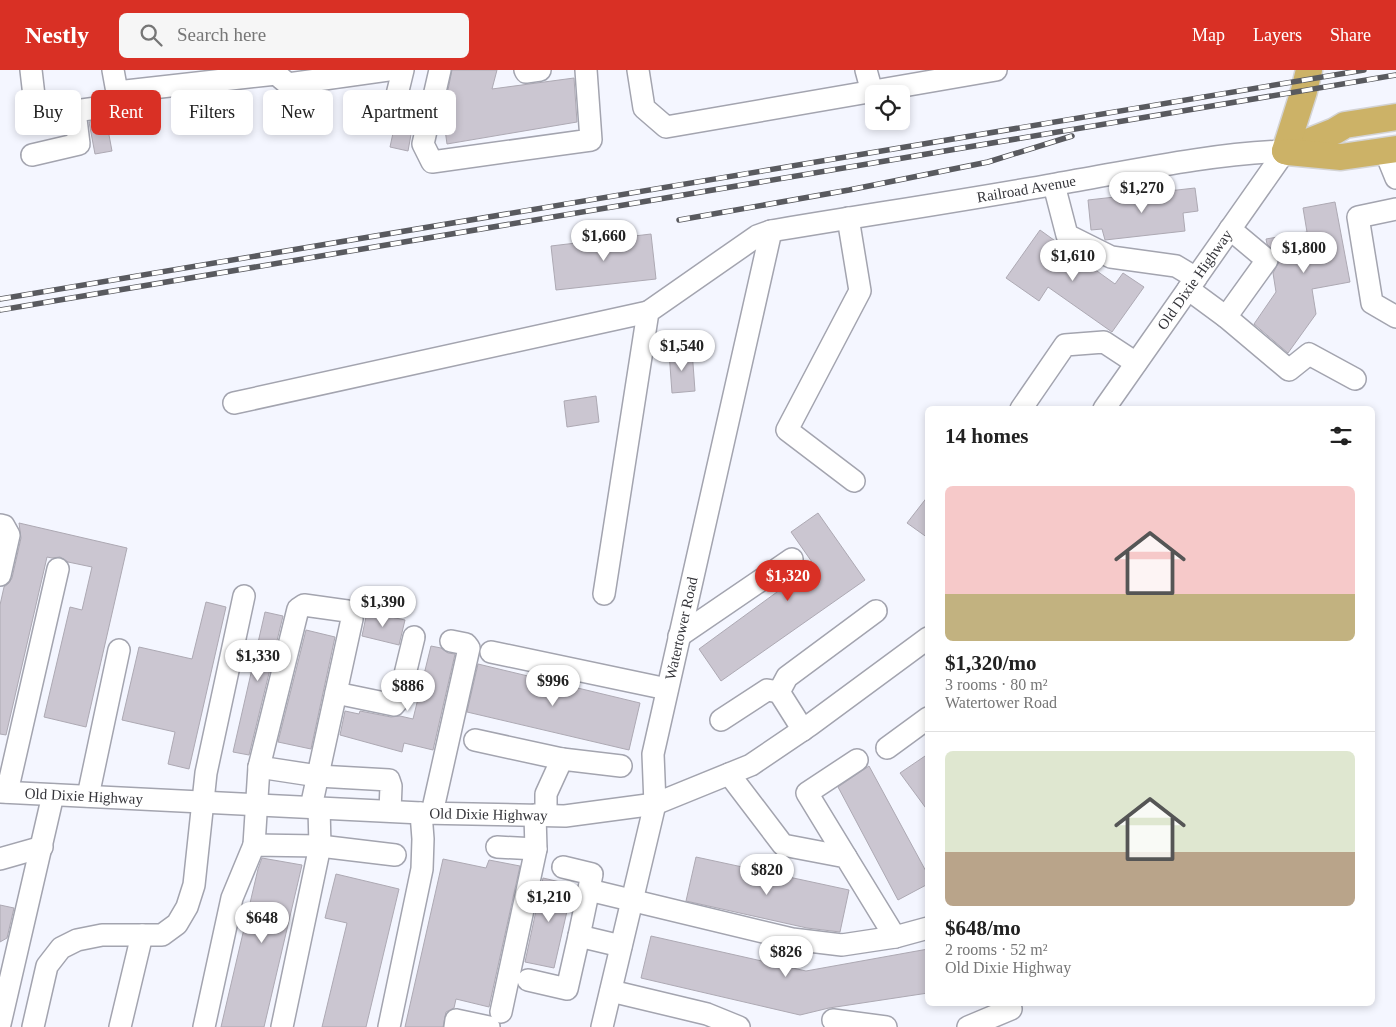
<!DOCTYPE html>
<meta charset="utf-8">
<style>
:root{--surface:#fff;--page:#f6f6f6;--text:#222;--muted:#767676;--line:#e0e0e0;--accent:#d93025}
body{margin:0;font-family:"Times New Roman",serif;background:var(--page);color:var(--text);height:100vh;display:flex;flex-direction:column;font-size:19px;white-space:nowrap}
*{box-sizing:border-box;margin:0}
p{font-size:16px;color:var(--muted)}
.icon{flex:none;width:28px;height:28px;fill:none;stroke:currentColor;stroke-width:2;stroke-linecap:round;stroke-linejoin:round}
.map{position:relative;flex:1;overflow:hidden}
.panel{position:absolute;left:925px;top:336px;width:450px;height:600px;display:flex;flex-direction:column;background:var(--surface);border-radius:8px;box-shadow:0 2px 8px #0003}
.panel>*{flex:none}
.hud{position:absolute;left:15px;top:20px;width:475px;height:45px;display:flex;gap:10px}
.tools{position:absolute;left:865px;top:15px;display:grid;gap:10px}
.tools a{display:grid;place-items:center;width:45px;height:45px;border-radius:8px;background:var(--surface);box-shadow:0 2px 8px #0003;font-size:25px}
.price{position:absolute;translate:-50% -42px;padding:0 11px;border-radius:18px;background:#fff;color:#222;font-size:16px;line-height:32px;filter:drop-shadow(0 1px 2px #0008)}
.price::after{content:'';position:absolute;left:50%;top:30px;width:15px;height:11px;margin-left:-8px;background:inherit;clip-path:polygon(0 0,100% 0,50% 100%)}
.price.on{background:var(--accent);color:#fff}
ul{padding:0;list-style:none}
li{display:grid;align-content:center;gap:10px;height:265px;padding:0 20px}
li+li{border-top:1px solid var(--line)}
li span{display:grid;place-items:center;height:155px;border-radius:8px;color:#555}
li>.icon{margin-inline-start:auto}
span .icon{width:90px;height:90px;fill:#fffc;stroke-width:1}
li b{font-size:21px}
h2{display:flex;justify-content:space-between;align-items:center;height:60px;padding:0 20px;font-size:21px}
.pill{padding:0 18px;border-radius:8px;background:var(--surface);box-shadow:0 2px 8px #0003;font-size:18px;line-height:45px}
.pill.on{background:var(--accent);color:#fff}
header{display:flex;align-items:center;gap:30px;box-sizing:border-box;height:70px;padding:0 25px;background:var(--accent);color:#fff}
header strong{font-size:24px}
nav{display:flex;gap:28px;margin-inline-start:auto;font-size:18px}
.search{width:350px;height:45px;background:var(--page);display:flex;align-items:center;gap:12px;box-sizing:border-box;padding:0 18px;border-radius:8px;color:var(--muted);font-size:19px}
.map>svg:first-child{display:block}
.building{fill:#cbc6d1;stroke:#ada9b3}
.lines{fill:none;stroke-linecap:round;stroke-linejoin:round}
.minor-casing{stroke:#a3a4af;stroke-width:24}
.major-casing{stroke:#d3d3d4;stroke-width:29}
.minor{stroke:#fff;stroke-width:21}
.major{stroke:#ccb267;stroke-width:26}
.rail-casing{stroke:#595a5f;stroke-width:5.5}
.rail{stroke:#fff;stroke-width:4;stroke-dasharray:11;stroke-linecap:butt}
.labels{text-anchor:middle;stroke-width:4.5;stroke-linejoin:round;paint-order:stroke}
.street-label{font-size:15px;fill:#35353a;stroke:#fff}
</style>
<header>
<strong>Nestly</strong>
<div class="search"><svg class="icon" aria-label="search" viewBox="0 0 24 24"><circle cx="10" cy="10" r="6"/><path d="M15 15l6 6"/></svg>Search here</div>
<nav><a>Map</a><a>Layers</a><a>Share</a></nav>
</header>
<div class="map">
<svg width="1396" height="957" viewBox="0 0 1396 957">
<rect width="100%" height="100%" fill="#f4f6ff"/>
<g class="building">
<polygon points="452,0 497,0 492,19 574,8 577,52 447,74 443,45"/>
<polygon points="403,46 414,48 408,81 390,77 396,49"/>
<polygon points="106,49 112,81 95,84 89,52"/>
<polygon points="1195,118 1198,141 1183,143 1185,161 1105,170 1102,159 1091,160 1088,130"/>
<polygon points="1335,132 1350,212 1312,219 1316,244 1288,283 1254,254 1276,222 1273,203 1279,192 1279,186 1267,174 1266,169 1307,162 1303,138"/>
<polygon points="1040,160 1115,214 1123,203 1144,217 1112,262 1048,217 1039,231 1006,208"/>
<polygon points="651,164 656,209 556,220 551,176"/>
<polygon points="692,280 695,321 672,323 669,282"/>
<polygon points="596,326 599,352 567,357 564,331"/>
<polygon points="928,426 928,468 907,453"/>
<polygon points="818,443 865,510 721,611 699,579 814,495 791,462"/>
<polygon points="19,453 127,478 86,657 44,647 70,537 82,540 92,497 68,492 60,487 52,488 47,487 6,665 0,664 0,535 4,517 9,513 12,508 21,468"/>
<polygon points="206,532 226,537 189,699 168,694 175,662 122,650 139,577 192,589"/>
<polygon points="265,542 283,546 249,685 233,682"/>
<polygon points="367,542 405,550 399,575 362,566"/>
<polygon points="306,560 335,567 311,679 278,672"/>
<polygon points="431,576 441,578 448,583 455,584 433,680 404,673 402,682 340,665 345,641 359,644 360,641 391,647 400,646 413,649"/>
<polygon points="478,594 640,633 629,680 467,642"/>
<polygon points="928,684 928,741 900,703"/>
<polygon points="869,696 928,805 928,814 898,830 838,717"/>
<polygon points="696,787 849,820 840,862 807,858 686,831"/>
<polygon points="262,788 302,795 264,957 221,957 258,799"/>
<polygon points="443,789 486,798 489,790 520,796 489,937 456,929 454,938 446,942 443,957 405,957"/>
<polygon points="336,804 399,819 366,957 322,957 347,853 325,848"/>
<polygon points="543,808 573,815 554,898 525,892"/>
<polygon points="0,835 14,838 7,868 0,872"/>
<polygon points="651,866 806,901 928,879 928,923 829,938 800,945 641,908"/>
</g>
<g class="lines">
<g class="minor-casing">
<g id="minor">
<polyline points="31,0 36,43 75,41 118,35 117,22"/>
<polyline points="113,0 117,22 276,4 288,14 388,0"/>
<polyline points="440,0 423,74 432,92 591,70 586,0"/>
<polyline points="525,0 526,2 540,0"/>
<polyline points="638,0 644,38 666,57 996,0"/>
<polyline points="866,0 872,22"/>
<polyline points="394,37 403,0"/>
<polyline points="1385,81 1396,108"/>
<polyline points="32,85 79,74 75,41"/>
<polyline points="1054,115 1067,165 1111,187 1176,196 1196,208"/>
<polyline points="1396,139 1358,147 1372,233 1396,247"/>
<polyline points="848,148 860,221 787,360 854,411"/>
<polyline points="1188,219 1226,247 1289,300 1309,284 1355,309"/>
<polyline points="1226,247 1267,190 1230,159"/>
<polyline points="234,333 648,242"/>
<polyline points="1021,339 1065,275 1104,272 1136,293"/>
<path id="s1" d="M 1104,339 L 1285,81"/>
<polyline points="0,455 4,456 9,465 0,505"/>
<path id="s2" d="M 604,524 L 648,242 L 757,166 L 771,161 C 866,145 961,131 1056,114 C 1132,101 1207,84 1285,81"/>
<polyline points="679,566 792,489"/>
<polyline points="491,582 667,619"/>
<polyline points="336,623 394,635 399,629 414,567"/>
<polyline points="721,650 767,620 779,622"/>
<polyline points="803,660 779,622 787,607 876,541"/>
<polyline points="475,670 562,689"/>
<polyline points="887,678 928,648"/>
<polyline points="259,697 318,706 389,710 391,716 390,741"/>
<polyline points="729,704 783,775 846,787 895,867"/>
<path id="s3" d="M 0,722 L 421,743 L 565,746 L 655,734 L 751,695 L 810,655 L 928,568"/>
<polyline points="7,722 58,499"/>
<polyline points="88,726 119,580"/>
<polyline points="432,743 469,578 466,574 451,571"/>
<polyline points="546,745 546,724 562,689 621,696"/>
<polyline points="254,775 259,697 298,539 304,535 347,541 352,549 311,737"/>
<polyline points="497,777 536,779"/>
<polyline points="846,787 807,723 857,690"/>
<polyline points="0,789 42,777"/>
<polyline points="563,797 592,804 579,866"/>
<polyline points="589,820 792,869 842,875 895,867 928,858"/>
<polyline points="528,910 567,919 579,866 621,876"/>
<polyline points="611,921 707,944 739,957"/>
<polyline points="501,942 536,779 535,745"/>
<polyline points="833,950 886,957"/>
<polyline points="0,954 53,725"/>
<polyline points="33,957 47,896 61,878 77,870 102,865 162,865 177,854 187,837 194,815 206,703 244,526"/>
<polyline points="120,957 142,865"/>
<polyline points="204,957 232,828 254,775 320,776 395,785"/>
<polyline points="282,957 320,776 319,738"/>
<polyline points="389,957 422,799 423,769 421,743"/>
<polyline points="455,957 456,950 489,957"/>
<path id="s4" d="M 602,957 L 655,734 L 653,684 L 771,161"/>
<polyline points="968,957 1011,939 1008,934"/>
</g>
</g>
<g class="major-casing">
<g id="major">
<polyline points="1285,81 1335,61 1345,55 1396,47"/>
<polyline points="1285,81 1304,21 1309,0"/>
<polyline points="1288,82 1341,87 1396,79"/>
</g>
</g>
<use href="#minor" class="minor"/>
<use href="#major" class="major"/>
<g class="rail-casing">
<g id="rail">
<polyline points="679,150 849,120 988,92 1072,66"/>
<polyline points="0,229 1364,0"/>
<polyline points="0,240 1396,5"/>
</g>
</g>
<use href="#rail" class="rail"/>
</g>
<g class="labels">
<g class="street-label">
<text dy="5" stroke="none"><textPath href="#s2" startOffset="692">Railroad Avenue</textPath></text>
<text dy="5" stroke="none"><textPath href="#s1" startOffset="158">Old Dixie Highway</textPath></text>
<text dy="5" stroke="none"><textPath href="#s4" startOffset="408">Watertower Road</textPath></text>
<text dy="5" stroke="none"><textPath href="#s3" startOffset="84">Old Dixie Highway</textPath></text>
<text dy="5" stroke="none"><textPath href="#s3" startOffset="489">Old Dixie Highway</textPath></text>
</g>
</g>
</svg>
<div class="tools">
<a><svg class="icon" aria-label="locate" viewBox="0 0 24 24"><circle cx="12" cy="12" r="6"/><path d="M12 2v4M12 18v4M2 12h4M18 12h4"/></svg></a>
</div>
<b class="price" style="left:1142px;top:144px">$1,270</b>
<b class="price" style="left:604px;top:192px">$1,660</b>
<b class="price" style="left:1304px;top:204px">$1,800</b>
<b class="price" style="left:1073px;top:212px">$1,610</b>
<b class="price" style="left:682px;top:302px">$1,540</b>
<b class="price on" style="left:788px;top:532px">$1,320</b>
<b class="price" style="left:383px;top:558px">$1,390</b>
<b class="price" style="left:258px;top:612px">$1,330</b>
<b class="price" style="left:553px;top:637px">$996</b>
<b class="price" style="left:408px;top:642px">$886</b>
<b class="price" style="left:767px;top:826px">$820</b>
<b class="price" style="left:549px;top:853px">$1,210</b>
<b class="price" style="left:262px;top:874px">$648</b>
<b class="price" style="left:786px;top:908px">$826</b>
<div class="hud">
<a class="pill">Buy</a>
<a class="pill on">Rent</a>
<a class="pill">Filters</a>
<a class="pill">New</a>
<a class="pill">Apartment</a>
</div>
<section class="panel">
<h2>14 homes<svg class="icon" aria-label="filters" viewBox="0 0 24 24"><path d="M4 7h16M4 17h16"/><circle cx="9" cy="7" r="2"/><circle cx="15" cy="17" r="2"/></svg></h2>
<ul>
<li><span style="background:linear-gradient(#f6c9c9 70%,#c2b280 0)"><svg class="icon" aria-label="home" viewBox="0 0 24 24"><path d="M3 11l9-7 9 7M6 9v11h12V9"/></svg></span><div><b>$1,320/mo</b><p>3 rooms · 80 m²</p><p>Watertower Road</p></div></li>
<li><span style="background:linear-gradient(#dfe7d0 65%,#b9a48a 0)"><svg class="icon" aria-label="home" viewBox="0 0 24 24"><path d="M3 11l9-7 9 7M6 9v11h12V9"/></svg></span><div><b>$648/mo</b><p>2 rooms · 52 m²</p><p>Old Dixie Highway</p></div></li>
</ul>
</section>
</div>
